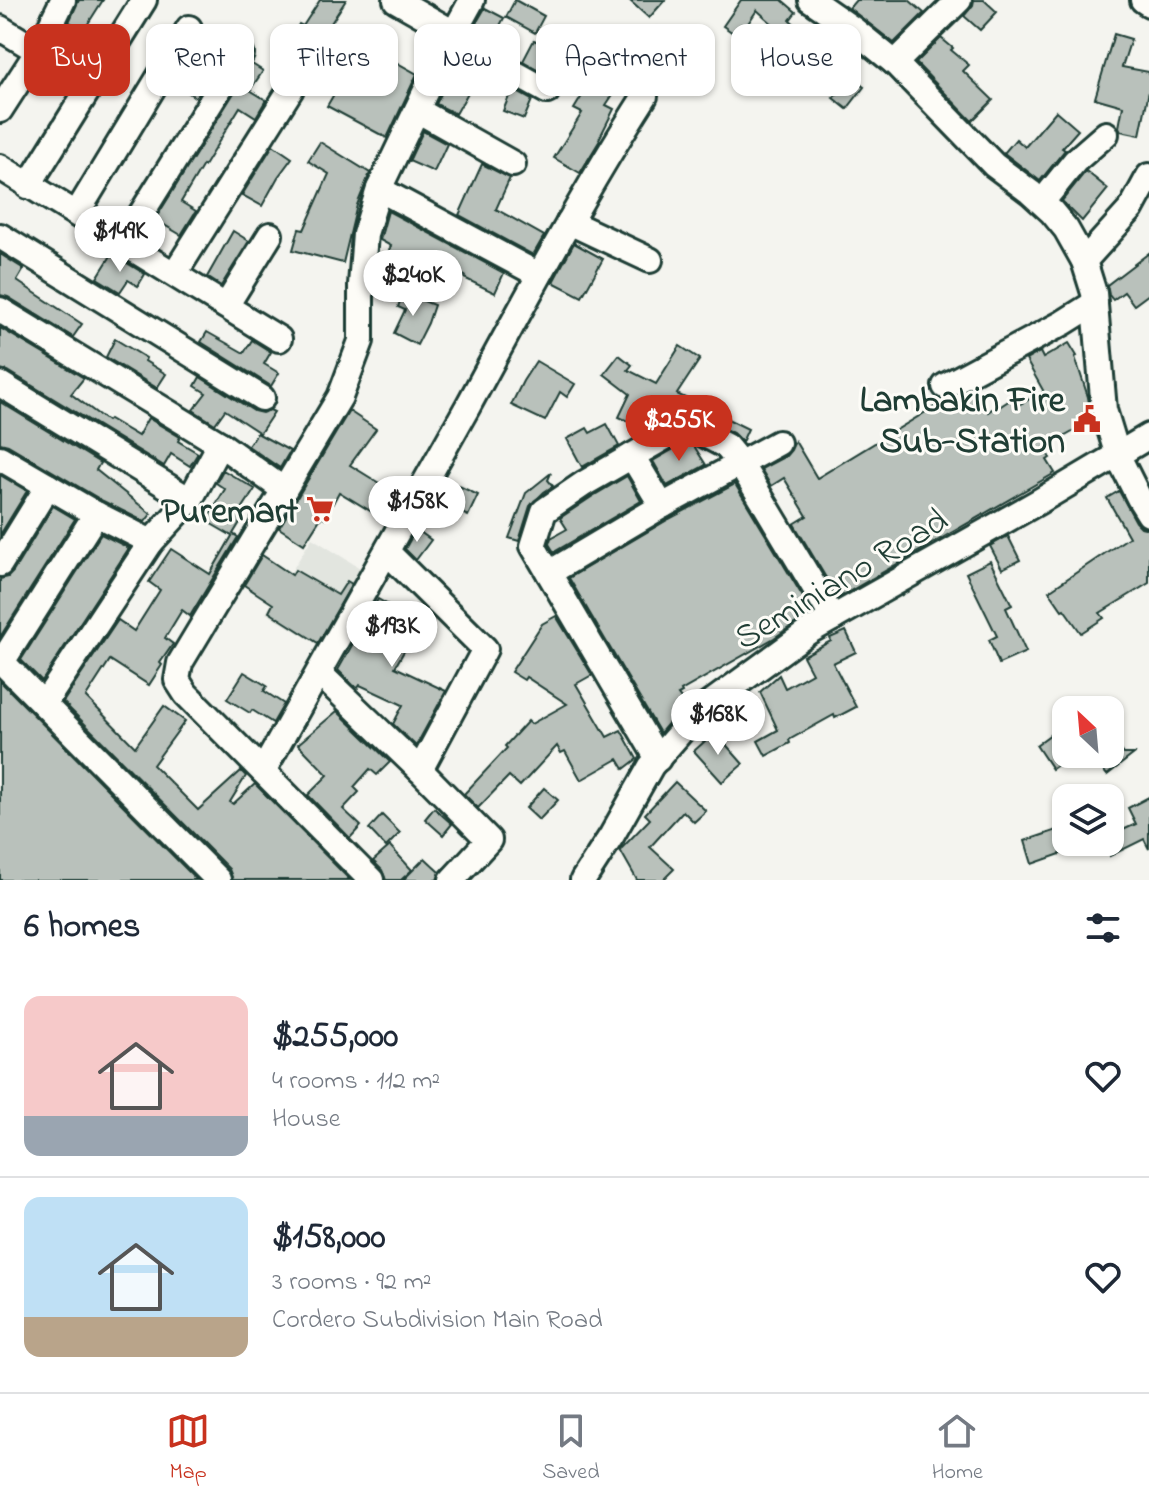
<!DOCTYPE html>
<meta charset="utf-8">
<style>
:root{--surface:#fff;--page:#f2f2f3;--text:#1f2937;--muted:#747a83;--line:#e0e1e3;--accent:#c8321e}
body{margin:0;font-family:"Indie Flower",sans-serif;background:var(--page);color:var(--text);height:100vh;display:flex;flex-direction:column;font-size:30px;white-space:nowrap}
*{box-sizing:border-box;margin:0}
p{font-size:26px;color:var(--muted)}
.icon{flex:none;width:44px;height:44px;fill:none;stroke:currentColor;stroke-width:2;stroke-linecap:round;stroke-linejoin:round}
.map{position:relative;height:880px;overflow:hidden}
.side{display:flex;flex-direction:column;background:var(--surface);flex:1}
.side>*{flex:none}
.banner{position:absolute;left:24px;top:24px;width:1102px;height:72px;display:flex;gap:16px}
.needle{width:52px;rotate:334deg}
.tools{position:absolute;left:1052px;top:696px;display:grid;gap:16px}
.tools a{display:grid;place-items:center;width:72px;height:72px;border-radius:16px;background:var(--surface);box-shadow:0 2px 6px #0004;font-size:40px}
.price{position:absolute;translate:-50% -68px;padding:0 18px;border-radius:28px;background:#fff;color:#222;font-size:26px;line-height:52px;filter:drop-shadow(0 2px 4px #0008)}
.price::after{content:'';position:absolute;left:50%;top:48px;width:24px;height:18px;margin-left:-12px;background:inherit;clip-path:polygon(0 0,100% 0,50% 100%)}
.price.current{background:var(--accent);color:#fff}
ul{padding:0;list-style:none}
li{display:flex;align-items:center;gap:24px;height:200px;padding:0 24px}
li+li{border-top:2px solid var(--line)}
li span{display:grid;place-items:center;flex:none;width:224px;height:160px;border-radius:16px;color:#555}
li>.icon{margin-inline-start:auto}
span .icon{width:96px;height:96px;fill:#fffc;stroke-width:1}
li b{font-size:34px}
h2{display:flex;justify-content:space-between;align-items:center;height:96px;padding:0 24px;font-size:34px}
.tag{padding:0 28px;border-radius:16px;background:var(--surface);box-shadow:0 2px 6px #0004;font-size:28px;line-height:72px}
.tag.current{background:var(--accent);color:#fff}
.dock{display:flex;justify-content:space-around;align-items:center;height:112px;border-top:2px solid var(--line);background:var(--surface);font-size:22px;color:var(--muted)}
.dock a{display:grid;justify-items:center;gap:4px}
.dock .current{color:var(--accent)}
.map>svg:first-child{display:block}
.built{fill:#e2e5df}
.building{fill:#b9c1bb;stroke:#1f3d34;stroke-width:2}
.lines{fill:none;stroke-linecap:round;stroke-linejoin:round}
.minor-casing{stroke:#1f3d34;stroke-width:30}
.minor{stroke:#fdfcf7;stroke-width:24}
.labels{text-anchor:middle;stroke-width:6;stroke-linejoin:round;paint-order:stroke}
.poi-label{font-size:36px;font-weight:bold;fill:#1f3d34;stroke:#fdfcf7;text-anchor:end}
.street-label{font-size:36px;fill:#1f3d34;stroke:#fdfcf7}
</style>
<div class="map">
<svg width="1149" height="880" viewBox="0 0 1149 880">
<rect width="100%" height="100%" fill="#f4f4ef"/>
<filter id="ink" filterUnits="userSpaceOnUse"><feTurbulence type="fractalNoise" baseFrequency=".0125" numOctaves="2"/><feDisplacementMap in="SourceGraphic" scale="16" xChannelSelector="R" yChannelSelector="G"/><feConvolveMatrix kernelMatrix="1 2 1 2 8 2 1 2 1" color-interpolation-filters="sRGB"/></filter>
<g filter="url(#ink)">
<polygon class="built" points="312,538 368,573 322,647 266,613"/>
<g class="building">
<polygon points="79,0 103,0 84,30 69,22"/>
<polygon points="320,0 346,0 328,28 363,49 365,45 417,74 387,138 327,106 348,70 313,50 311,50 298,76 291,74 283,76 274,72 299,24 303,26"/>
<polygon points="515,0 544,16 535,33 506,17"/>
<polygon points="629,0 665,0 649,18"/>
<polygon points="741,0 782,0 796,12 790,20 814,40 796,61 777,45 785,35 757,10 739,37 723,26"/>
<polygon points="856,0 909,0 924,13 894,43 849,8"/>
<polygon points="974,0 984,0 997,12 980,30 964,16 973,5"/>
<polygon points="485,8 504,18 491,43 471,32"/>
<polygon points="657,27 680,45 649,82 642,82 624,67"/>
<polygon points="204,29 214,35 212,38 227,48 196,98 185,90 191,81 179,73 202,36"/>
<polygon points="828,30 850,46 838,64 814,47"/>
<polygon points="1114,34 1131,39 1122,67 1149,72 1149,91 1140,135 1121,131 1119,127 1123,106 1095,98"/>
<polygon points="941,38 953,48 951,50 969,65 963,71 993,100 972,121 916,63"/>
<polygon points="534,40 559,52 548,75 523,61"/>
<polygon points="752,48 767,57 754,78 739,69"/>
<polygon points="458,59 475,68 466,87 470,89 456,114 436,104"/>
<polygon points="252,64 263,71 250,90 266,100 256,117 240,107 204,166 203,165 181,202 196,211 181,235 164,225 159,234 149,229"/>
<polygon points="598,70 620,84 606,105 614,109 599,139 600,140 580,173 554,158 582,113 574,109"/>
<polygon points="844,72 864,87 847,109 833,98 837,94 830,89"/>
<polygon points="512,89 532,100 524,119 503,111"/>
<polygon points="1056,111 1078,130 1062,148 1065,150 1040,181 1004,153 1016,139 1025,147"/>
<polygon points="423,131 447,144 434,172 409,161"/>
<polygon points="320,142 370,173 357,205 343,263 293,250 299,229 304,230 329,174 308,161"/>
<polygon points="273,145 292,158 278,177 262,206 242,195"/>
<polygon points="482,164 510,178 496,209 544,236 533,255 459,215"/>
<polygon points="1086,171 1108,189 1082,221 1062,201"/>
<polygon points="388,211 504,273 495,293 464,278 465,276 426,259 425,262 413,256 400,286 378,276 391,246 380,240"/>
<polygon points="233,231 249,241 221,286 207,277"/>
<polygon points="574,243 603,259 582,297 553,282"/>
<polygon points="1149,253 1149,294 1134,305 1124,292 1113,300 1109,295 1107,285"/>
<polygon points="0,254 24,269 17,281 82,324 73,337 8,297 0,295"/>
<polygon points="112,254 145,274 138,286 128,280 120,292 97,278"/>
<polygon points="403,293 434,305 428,323 417,345 394,333 405,310 398,307"/>
<polygon points="0,328 84,378 71,394 107,421 109,419 138,436 148,418 180,437 178,441 198,453 190,466 171,454 164,466 8,371 0,369"/>
<polygon points="207,332 244,353 252,340 271,352 264,364 279,373 271,386 201,342"/>
<polygon points="115,339 146,358 145,361 166,374 157,388 106,357"/>
<polygon points="1069,343 1077,356 1075,357 1088,397 1092,421 1044,448 1050,458 1047,460 1055,473 838,598 794,524 807,516 784,478 771,486 761,469 786,456 791,450 795,441 817,478 944,401 952,399 973,388 988,412 995,407 996,409 1013,398 1018,405 1044,392 1026,360 1040,352 1043,358"/>
<polygon points="680,346 700,359 677,394 748,429 742,442 733,433 686,410 675,414 673,413 674,415 647,430 619,417 630,394 604,374 619,355 632,365 628,370 656,384"/>
<polygon points="536,361 575,384 567,397 560,392 545,421 511,405 523,381"/>
<polygon points="200,377 254,411 262,413 270,410 274,412 260,433 225,410 215,424 193,410 206,393 195,386"/>
<polygon points="0,402 100,463 96,470 151,514 145,522 103,501 8,445 0,443"/>
<polygon points="349,411 376,429 350,465 400,496 385,520 339,492 325,518 322,516 304,544 279,528"/>
<polygon points="607,424 619,446 582,467 567,439 587,428 590,433"/>
<polygon points="257,433 290,451 280,468 248,446"/>
<polygon points="686,442 694,446 706,465 667,486 653,461"/>
<polygon points="223,470 255,489 242,509 247,511 233,534 238,537 190,616 182,610 165,638 173,644 160,663 162,665 149,685 110,660 86,697 135,747 164,706 185,721 153,765 198,810 241,771 246,776 230,802 233,804 255,784 350,880 233,880 229,869 63,702 118,620 134,631 160,590 149,582 171,549 210,574 232,536 206,521 225,489 216,483"/>
<polygon points="551,473 548,480 553,486 544,492 530,506 519,541 509,538 526,493"/>
<polygon points="0,475 27,491 0,535"/>
<polygon points="627,476 641,501 554,552 549,544 551,538 567,529 560,518 593,496"/>
<polygon points="735,484 812,612 774,638 681,691 682,693 678,695 685,704 660,733 569,578 669,519"/>
<polygon points="457,485 478,495 468,516 446,506"/>
<polygon points="1119,491 1136,522 1141,527 1149,529 1149,583 1100,613 1104,618 1081,633 1064,609 1062,610 1049,591 1129,537 1107,498"/>
<polygon points="53,506 75,519 0,637 0,579 8,577 13,572"/>
<polygon points="416,529 431,540 416,560 405,549"/>
<polygon points="101,534 129,548 42,681 21,660"/>
<polygon points="1008,536 1020,560 1002,569 990,546"/>
<polygon points="262,555 292,575 295,570 338,595 347,581 352,584 318,643 269,612 273,604 244,585"/>
<polygon points="990,561 1012,605 1006,608 1026,652 999,664 989,640 997,636 966,573"/>
<polygon points="378,599 420,623 395,667 446,691 416,746 393,724 403,705 360,685 358,688 353,685 338,670"/>
<polygon points="556,616 592,675 576,684 607,737 621,730 637,759 624,769 618,759 581,780 565,751 561,753 557,746 520,786 509,776 478,808 464,794 507,748 505,746 528,721 531,724 567,704 526,677 524,680 511,672 542,624"/>
<polygon points="846,631 856,652 833,663 856,707 835,718 834,715 789,740 790,743 766,756 758,741 778,730 760,692 779,675 785,688 812,673 803,656 831,641 830,638"/>
<polygon points="244,672 267,686 264,691 284,704 273,723 252,710 250,713 227,699"/>
<polygon points="0,681 197,880 0,880"/>
<polygon points="337,711 390,762 377,775 370,769 354,787 359,792 343,809 361,826 350,838 308,795 328,775 298,744"/>
<polygon points="1058,729 1066,741 1066,759 1052,769 1036,745"/>
<polygon points="715,732 743,764 722,782 694,751"/>
<polygon points="1110,736 1124,754 1134,754 1107,775 1090,754 1110,754"/>
<polygon points="675,782 706,811 694,822 683,811 650,847 674,869 663,880 637,880 620,850 650,819 645,814"/>
<polygon points="544,788 558,800 539,820 526,808"/>
<polygon points="1149,797 1149,849 1144,839 1110,856 1110,836 1136,824 1128,808"/>
<polygon points="434,808 452,824 443,835 425,819"/>
<polygon points="382,815 400,833 386,847 369,829"/>
<polygon points="1066,827 1066,852 1032,864 1025,841"/>
<polygon points="390,846 412,870 401,880 386,880 382,870 373,861"/>
<polygon points="425,858 440,872 437,880 403,880"/>
</g>
<g class="lines">
<g class="minor-casing">
<g id="minor">
<polyline points="396,0 454,33"/>
<polyline points="811,0 853,29 895,63 994,165 1030,192 1052,212 1066,229 1084,261 1094,293 1104,410 1118,456 1139,498 1149,514"/>
<polyline points="1143,0 1149,4"/>
<polyline points="0,28 38,51"/>
<polyline points="451,38 547,91"/>
<polyline points="895,63 959,0"/>
<polyline points="0,110 38,51 63,0"/>
<polyline points="417,110 513,164"/>
<polyline points="0,167 279,339"/>
<polyline points="28,186 144,0"/>
<polyline points="379,189 539,275"/>
<polyline points="1042,202 1075,161 1106,134"/>
<polyline points="77,213 189,28"/>
<polyline points="569,222 650,260"/>
<polyline points="0,236 262,398"/>
<polyline points="123,243 241,54"/>
<polyline points="1084,261 1131,209 1149,176"/>
<polyline points="175,273 291,89"/>
<polyline points="226,306 270,235"/>
<polyline points="0,310 220,444 284,490"/>
<polyline points="0,384 190,500"/>
<polyline points="945,386 1063,323 1095,303"/>
<polyline points="632,456 686,425 726,446 740,463 833,618"/>
<polyline points="0,458 96,514 151,542"/>
<polyline points="387,552 485,649 420,770"/>
<polyline points="0,564 48,486"/>
<polyline points="549,573 662,506 778,443"/>
<polyline points="0,660 218,880"/>
<polyline points="2,662 96,514"/>
<polyline points="319,673 420,770 489,840 452,880"/>
<polyline points="44,704 151,542 190,500 220,444"/>
<polyline points="658,759 533,546 544,511 585,483 632,456 662,506"/>
<path d="M 263,771 C 332,650 400,528 468,406 C 525,301 581,196 645,96"/>
<polyline points="371,880 186,694 177,680 180,663 340,397 361,341 361,285 365,234 379,189 451,38 472,0"/>
<polyline points="583,880 612,835 651,766 697,713 808,632 1038,502 1149,436"/>
</g>
</g>
<use href="#minor" class="minor"/>
</g>
</g>
<defs>
<g id="civic-bare" transform="scale(2.16)"><path d="M-.6-6.5H3V-4.5H.6V-3L4-1V1h2V6H-6V1h2V-1L-.6-3ZM-1.2 2.5V6h2.4V2.5Z" fill="#c8321e" stroke="#fdfcf7" stroke-width="2.5" paint-order="stroke"/></g>
<g id="supermarket-bare" transform="scale(2.16)"><path d="M-6-5.5h2.5l.6 2H6L4.5 2H-2.5L-4.4-4H-6ZM-1.5 3.2a1.3 1.3 0 1 0 .1 0ZM3 3.2a1.3 1.3 0 1 0 .1 0Z" fill="#c8321e" stroke="#fdfcf7" stroke-width="2.5" paint-order="stroke"/></g>
</defs>
<g fill-rule="evenodd">
<use href="#civic-bare" x="1087" y="419"/>
<use href="#supermarket-bare" x="320" y="509"/>
</g>
<g class="labels">
<g class="poi-label">
<text x="1065" y="411">Lambakin Fire<tspan x="1065" dy="41">Sub-Station</tspan></text>
<text x="298" y="522">Puremart</text>
</g>
<g class="street-label">
<text transform="translate(840 577) rotate(-31)" y="13">Seminiano Road</text>
</g>
</g>
</svg>
<div class="tools">
<a><svg class="needle" viewBox="-14 -14 28 28"><path d="M0-13l5 13h-10z" fill="#e53935"/><path d="M0 13l5-13h-10z" fill="#747a83"/></svg></a>
<a><svg class="icon" aria-label="layers" viewBox="0 0 24 24"><path d="M12 4l9 5-9 5-9-5zM3 14l9 5 9-5"/></svg></a>
</div>
<b class="price" style="left:120px;top:274px">$149K</b>
<b class="price" style="left:413px;top:318px">$240K</b>
<b class="price current" style="left:679px;top:463px">$255K</b>
<b class="price" style="left:417px;top:544px">$158K</b>
<b class="price" style="left:392px;top:669px">$193K</b>
<b class="price" style="left:718px;top:757px">$168K</b>
<div class="banner">
<a class="tag current">Buy</a>
<a class="tag">Rent</a>
<a class="tag">Filters</a>
<a class="tag">New</a>
<a class="tag">Apartment</a>
<a class="tag">House</a>
</div>
</div>
<section class="side">
<h2>6 homes<svg class="icon" aria-label="filters" viewBox="0 0 24 24"><path d="M4 7h16M4 17h16"/><circle cx="9" cy="7" r="2"/><circle cx="15" cy="17" r="2"/></svg></h2>
<ul>
<li><span style="background:linear-gradient(#f6c9c9 75%,#9aa5b1 0)"><svg class="icon" aria-label="home" viewBox="0 0 24 24"><path d="M3 11l9-7 9 7M6 9v11h12V9"/></svg></span><div><b>$255,000</b><p>4 rooms · 112 m²</p><p>House</p></div><svg class="icon" aria-label="heart" viewBox="0 0 24 24"><path d="M12 20l-8-8c-3-5 5-10 8-4 3-6 11-1 8 4z"/></svg></li>
<li><span style="background:linear-gradient(#bfe0f5 75%,#b9a48a 0)"><svg class="icon" aria-label="home" viewBox="0 0 24 24"><path d="M3 11l9-7 9 7M6 9v11h12V9"/></svg></span><div><b>$158,000</b><p>3 rooms · 92 m²</p><p>Cordero Subdivision Main Road</p></div><svg class="icon" aria-label="heart" viewBox="0 0 24 24"><path d="M12 20l-8-8c-3-5 5-10 8-4 3-6 11-1 8 4z"/></svg></li>
</ul>
</section>
<nav class="dock">
<a class="current"><svg class="icon" aria-label="map" viewBox="0 0 24 24"><path d="M3 6l6-2 6 2 6-2v14l-6 2-6-2-6 2zM9 4v14M15 6v14"/></svg>Map</a>
<a><svg class="icon" aria-label="saved" viewBox="0 0 24 24"><path d="M7 4h10v16l-5-4-5 4z"/></svg>Saved</a>
<a><svg class="icon" aria-label="home" viewBox="0 0 24 24"><path d="M3 11l9-7 9 7M6 9v11h12V9"/></svg>Home</a>
</nav>
